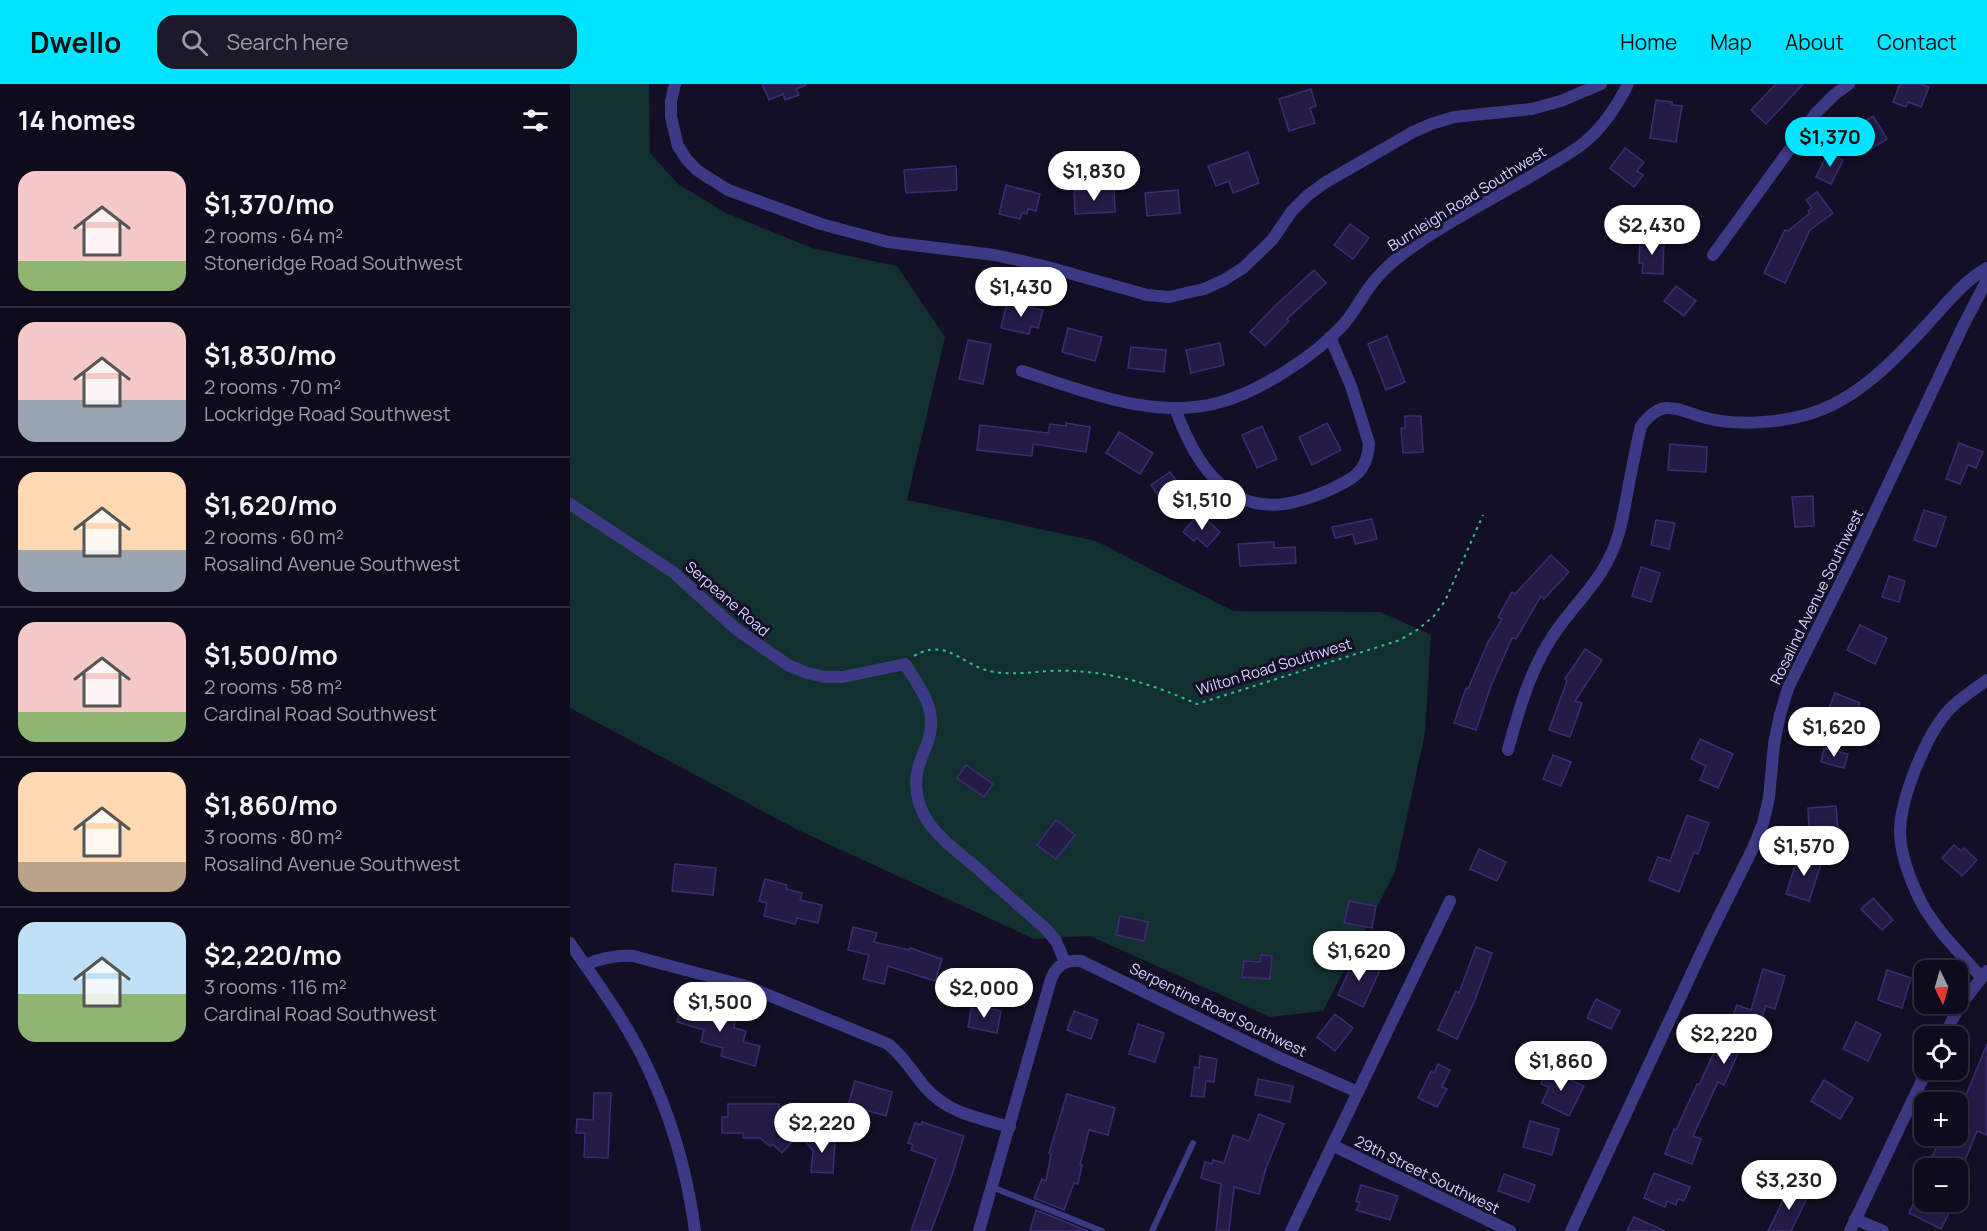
<!DOCTYPE html>
<meta charset="utf-8">
<style>
:root{--surface:#0e0b1c;--page:#1c1929;--text:#f1f3f6;--muted:#9b9ba3;--line:#2e2b3b;--accent:#00e5ff}
body{margin:0;font-family:Manrope,sans-serif;background:var(--page);color:var(--text);height:100vh;display:flex;flex-direction:column;font-size:22px;white-space:nowrap}
*{box-sizing:border-box;margin:0}
p{font-size:20px;color:var(--muted)}
.icon{flex:none;width:33px;height:33px;fill:none;stroke:currentColor;stroke-width:2;stroke-linecap:round;stroke-linejoin:round}
.map{position:relative;flex:1;overflow:hidden}
.details{display:flex;flex-direction:column;background:var(--surface);width:570px}
.details>*{flex:none}
.needle{width:39px;rotate:175deg}
.buttons{position:absolute;left:1344px;top:876px;display:grid;gap:12px}
.buttons a{display:grid;place-items:center;width:54px;height:54px;border-radius:12px;background:var(--surface);box-shadow:0 3px 15px #0003,0 0 0 2px var(--line);font-size:30px}
.price{position:absolute;translate:-50% -51px;padding:0 14px;border-radius:21px;background:#fff;color:#222;font-size:20px;line-height:39px;filter:drop-shadow(0 2px 3px #0008)}
.price::after{content:'';position:absolute;left:50%;top:36px;width:18px;height:14px;margin-left:-9px;background:inherit;clip-path:polygon(0 0,100% 0,50% 100%)}
.price.current{background:var(--accent);color:#111}
ul{padding:0;list-style:none}
li{display:flex;align-items:center;gap:18px;height:150px;padding:0 18px}
li+li{border-top:2px solid var(--line)}
li span{display:grid;place-items:center;flex:none;width:168px;height:120px;border-radius:18px;color:#555}
li>.icon{margin-inline-start:auto}
span .icon{width:72px;height:72px;fill:#fffc;stroke-width:1}
li b{font-size:26px}
h2{display:flex;justify-content:space-between;align-items:center;height:72px;padding:0 18px;font-size:26px}
header{display:flex;align-items:center;gap:36px;box-sizing:border-box;height:84px;padding:0 30px;background:var(--accent);color:#111}
header strong{font-size:28px}
nav{display:flex;gap:33px;margin-inline-start:auto;font-size:21px}
.search{width:420px;height:54px;background:var(--page);display:flex;align-items:center;gap:15px;box-sizing:border-box;padding:0 21px;border-radius:18px;color:var(--muted);font-size:22px}
main{display:flex;flex:1;min-height:0}
.map>svg:first-child{display:block}
.green{fill:#12302f}
.building{fill:#241b47;stroke:#3b2d73;stroke-width:1.5}
.lines{fill:none;stroke-linecap:round;stroke-linejoin:round}
.path{stroke:#2fb8b0;stroke-width:2;stroke-dasharray:3 4.5;stroke-linecap:butt}
.service{stroke:#3d3a85;stroke-width:6}
.minor{stroke:#3d3a85;stroke-width:12}
.labels{text-anchor:middle;stroke-width:6;stroke-linejoin:round;paint-order:stroke}
.street-label{font-size:15px;fill:#d9d4ff;stroke:#130f26}
</style>
<header>
<strong>Dwello</strong>
<div class="search"><svg class="icon" aria-label="search" viewBox="0 0 24 24"><circle cx="10" cy="10" r="6"/><path d="M15 15l6 6"/></svg>Search here</div>
<nav><a>Home</a><a>Map</a><a>About</a><a>Contact</a></nav>
</header>
<main>
<section class="details">
<h2>14 homes<svg class="icon" aria-label="filters" viewBox="0 0 24 24"><path d="M4 7h16M4 17h16"/><circle cx="9" cy="7" r="2"/><circle cx="15" cy="17" r="2"/></svg></h2>
<ul>
<li><span style="background:linear-gradient(#f6c9c9 75%,#8fb573 0)"><svg class="icon" aria-label="home" viewBox="0 0 24 24"><path d="M3 11l9-7 9 7M6 9v11h12V9"/></svg></span><div><b>$1,370/mo</b><p>2 rooms · 64 m²</p><p>Stoneridge Road Southwest</p></div></li>
<li><span style="background:linear-gradient(#f6c9c9 65%,#9aa5b1 0)"><svg class="icon" aria-label="home" viewBox="0 0 24 24"><path d="M3 11l9-7 9 7M6 9v11h12V9"/></svg></span><div><b>$1,830/mo</b><p>2 rooms · 70 m²</p><p>Lockridge Road Southwest</p></div></li>
<li><span style="background:linear-gradient(#ffd9b3 65%,#9aa5b1 0)"><svg class="icon" aria-label="home" viewBox="0 0 24 24"><path d="M3 11l9-7 9 7M6 9v11h12V9"/></svg></span><div><b>$1,620/mo</b><p>2 rooms · 60 m²</p><p>Rosalind Avenue Southwest</p></div></li>
<li><span style="background:linear-gradient(#f6c9c9 75%,#8fb573 0)"><svg class="icon" aria-label="home" viewBox="0 0 24 24"><path d="M3 11l9-7 9 7M6 9v11h12V9"/></svg></span><div><b>$1,500/mo</b><p>2 rooms · 58 m²</p><p>Cardinal Road Southwest</p></div></li>
<li><span style="background:linear-gradient(#ffd9b3 75%,#b9a48a 0)"><svg class="icon" aria-label="home" viewBox="0 0 24 24"><path d="M3 11l9-7 9 7M6 9v11h12V9"/></svg></span><div><b>$1,860/mo</b><p>3 rooms · 80 m²</p><p>Rosalind Avenue Southwest</p></div></li>
<li><span style="background:linear-gradient(#bfe0f5 60%,#8fb573 0)"><svg class="icon" aria-label="home" viewBox="0 0 24 24"><path d="M3 11l9-7 9 7M6 9v11h12V9"/></svg></span><div><b>$2,220/mo</b><p>3 rooms · 116 m²</p><p>Cardinal Road Southwest</p></div></li>
</ul>
</section>
<div class="map">
<svg width="1417" height="1147" viewBox="0 0 1417 1147">
<rect width="100%" height="100%" fill="#130f26"/>
<polygon class="green" points="0,0 79,0 80,69 108,100 156,129 242,164 327,182 375,253 337,416 526,457 663,527 811,528 861,551 855,649 825,788 753,927 700,933 520,852 464,855 228,746 0,624"/>
<g class="building">
<polygon points="192,0 236,0 236,1 226,5 229,11 215,16 213,10 199,16"/>
<polygon points="1206,0 1233,0 1196,40 1181,26"/>
<polygon points="1330,0 1351,0 1359,3 1351,23 1338,18 1336,23 1323,18"/>
<polygon points="741,5 746,22 740,24 745,39 719,47 709,15"/>
<polygon points="1086,16 1102,18 1102,21 1112,22 1106,58 1080,54"/>
<polygon points="1303,32 1317,55 1295,69 1281,46"/>
<polygon points="1055,64 1074,78 1067,87 1073,91 1064,103 1040,84"/>
<polygon points="678,68 689,99 663,109 659,97 646,102 638,82"/>
<polygon points="1258,69 1273,76 1261,100 1246,93"/>
<polygon points="386,82 387,106 336,109 334,86"/>
<polygon points="436,101 470,110 466,127 458,125 457,130 452,129 450,135 429,130"/>
<polygon points="544,105 545,128 505,130 504,107"/>
<polygon points="608,106 610,129 577,132 575,109"/>
<polygon points="1247,108 1263,129 1240,146 1215,199 1194,189 1215,146 1218,147 1240,129 1238,127 1242,124 1236,116"/>
<polygon points="780,140 799,154 783,175 764,161"/>
<polygon points="1070,155 1094,156 1093,190 1072,189 1073,179 1069,179"/>
<polygon points="744,186 756,199 717,235 719,237 695,262 680,248 705,222"/>
<polygon points="1106,202 1126,217 1114,232 1094,217"/>
<polygon points="437,218 473,226 468,244 461,242 459,250 431,244"/>
<polygon points="498,244 532,253 525,277 492,268"/>
<polygon points="817,252 835,298 816,306 798,260"/>
<polygon points="398,256 421,260 413,300 389,295"/>
<polygon points="650,259 654,281 621,289 616,266"/>
<polygon points="561,263 596,266 594,288 558,284"/>
<polygon points="835,332 851,332 853,368 833,369 831,344 835,344"/>
<polygon points="496,339 520,343 516,368 463,360 462,372 407,366 410,341 478,349 480,340 496,342"/>
<polygon points="757,339 771,366 742,381 729,353"/>
<polygon points="692,342 707,375 687,384 672,351"/>
<polygon points="549,348 583,369 570,390 536,369"/>
<polygon points="1389,359 1413,368 1406,384 1398,381 1390,400 1376,395"/>
<polygon points="1100,360 1137,363 1136,388 1098,386"/>
<polygon points="600,388 614,407 594,421 581,401"/>
<polygon points="1243,412 1244,442 1225,443 1222,413"/>
<polygon points="1354,426 1376,433 1366,463 1344,456"/>
<polygon points="629,429 650,448 637,463 627,454 624,457 613,448"/>
<polygon points="802,435 807,455 785,460 783,450 765,454 762,443"/>
<polygon points="1086,436 1105,439 1099,465 1081,461"/>
<polygon points="704,458 704,464 725,463 726,479 670,482 668,460"/>
<polygon points="981,471 999,488 974,515 971,512 946,555 942,554 921,602 906,646 884,639 896,604 898,605 918,558 932,535 928,533 942,508 945,510"/>
<polygon points="1071,483 1090,489 1081,518 1062,512"/>
<polygon points="1319,492 1335,497 1329,518 1312,513"/>
<polygon points="1290,541 1317,554 1305,580 1277,566"/>
<polygon points="1015,565 1032,576 1005,617 1012,619 1000,653 979,646 997,597 995,595"/>
<polygon points="1265,609 1290,619 1280,644 1255,634"/>
<polygon points="1130,655 1163,670 1148,704 1130,696 1136,682 1121,675"/>
<polygon points="1254,664 1278,670 1274,684 1251,678"/>
<polygon points="983,671 1001,678 991,702 973,695"/>
<polygon points="396,681 423,700 414,713 387,694"/>
<polygon points="1266,722 1268,746 1239,747 1238,724"/>
<polygon points="1117,731 1139,739 1128,770 1124,768 1109,808 1079,796 1088,773 1100,777"/>
<polygon points="486,736 505,751 486,775 467,761"/>
<polygon points="1384,761 1391,767 1394,764 1407,776 1392,792 1372,774"/>
<polygon points="909,765 936,778 927,797 900,785"/>
<polygon points="1229,769 1252,777 1239,817 1216,810"/>
<polygon points="105,780 146,784 143,811 102,807"/>
<polygon points="195,795 217,801 216,805 232,809 230,816 252,821 248,839 227,834 225,840 194,832 197,819 189,817"/>
<polygon points="1303,814 1323,836 1312,846 1291,825"/>
<polygon points="779,817 806,822 802,844 774,839"/>
<polygon points="550,832 578,838 574,857 546,851"/>
<polygon points="283,843 307,849 304,858 339,866 340,864 372,875 365,897 318,882 314,900 293,895 299,871 278,866"/>
<polygon points="906,863 922,869 905,916 887,955 868,946 886,907 889,909"/>
<polygon points="691,871 702,872 700,895 672,893 674,877 690,878"/>
<polygon points="785,874 810,886 793,923 768,911"/>
<polygon points="1193,885 1215,892 1205,925 1196,922 1179,968 1170,965 1154,1001 1148,998 1123,1052 1131,1055 1122,1080 1095,1070 1104,1045 1106,1046 1127,1000 1129,1001 1146,964 1150,966 1167,921 1181,926"/>
<polygon points="1317,886 1341,894 1332,924 1308,916"/>
<polygon points="1026,915 1050,927 1041,945 1017,934"/>
<polygon points="112,920 143,928 144,923 160,928 157,936 165,938 164,944 176,947 173,958 190,962 185,982 151,972 153,964 131,958 134,946 107,938"/>
<polygon points="402,921 431,927 427,949 398,943"/>
<polygon points="504,927 528,936 521,955 497,946"/>
<polygon points="765,930 783,944 765,967 747,953"/>
<polygon points="1286,938 1311,950 1298,977 1273,965"/>
<polygon points="568,940 594,949 585,978 559,970"/>
<polygon points="1417,960 1417,1051 1407,1047 1392,1084 1357,1084 1371,1053 1388,1060 1388,1025 1390,1026"/>
<polygon points="630,972 647,975 644,998 636,997 634,1013 621,1012 625,983 629,984"/>
<polygon points="868,980 880,986 872,1003 877,1005 867,1023 848,1014 861,987 864,989"/>
<polygon points="978,985 1014,1002 999,1032 972,1019 979,1003 971,1000"/>
<polygon points="688,995 723,1002 720,1018 685,1011"/>
<polygon points="1254,996 1283,1014 1270,1035 1241,1017"/>
<polygon points="285,997 322,1008 316,1032 278,1021"/>
<polygon points="24,1009 41,1009 38,1074 14,1073 15,1049 6,1049 7,1035 23,1036"/>
<polygon points="497,1010 545,1024 538,1051 519,1046 510,1081 512,1081 508,1100 504,1099 494,1126 464,1114 472,1095 476,1097 481,1070 479,1069"/>
<polygon points="158,1020 209,1020 209,1032 216,1038 213,1042 226,1053 212,1069 202,1060 200,1062 190,1054 173,1054 173,1049 152,1049 152,1033 158,1033"/>
<polygon points="689,1030 714,1040 696,1084 689,1110 664,1103 659,1147 646,1147 651,1100 631,1094 635,1078 642,1080 643,1076 654,1079 663,1051 679,1057"/>
<polygon points="960,1037 989,1045 982,1071 953,1063"/>
<polygon points="352,1038 394,1052 382,1091 361,1147 341,1147 366,1075 341,1066 343,1061 338,1059 345,1039 351,1041"/>
<polygon points="249,1049 265,1058 263,1089 241,1088 243,1067 236,1058"/>
<polygon points="1084,1089 1120,1103 1114,1117 1108,1115 1106,1121 1097,1117 1095,1123 1074,1114"/>
<polygon points="934,1090 965,1101 959,1118 928,1107"/>
<polygon points="1354,1098 1354,1118 1365,1118 1381,1125 1371,1145 1339,1129"/>
<polygon points="791,1101 828,1112 820,1136 786,1126 790,1119 786,1117"/>
<polygon points="1220,1103 1238,1112 1221,1147 1198,1147"/>
<polygon points="466,1126 518,1147 460,1147"/>
<polygon points="1064,1133 1095,1147 1057,1147"/>
</g>
<g class="lines">
<path class="path" d="M 344,572 C 378,552 393,584 425,588 C 450,592 476,585 503,587 C 547,589 587,602 627,620 L 830,556 L 847,546 L 863,533 L 875,517 L 913,431"/>
<g class="service">
<polyline points="422,1103 532,1147"/>
<polyline points="582,1147 623,1059"/>
</g>
<g class="minor">
<polyline points="105,0 101,17 101,33 108,62 117,76 128,87 158,106 251,140 318,158 425,171 474,182 577,211 599,213 634,205 654,196 673,184 702,156 722,127 738,111 756,98 843,48 861,40 884,33 962,25 991,17 1031,0"/>
<polyline points="1143,171 1246,29 1264,11 1279,0"/>
<path d="M 452,287 C 514,307 585,337 651,318 C 690,307 745,272 773,241 C 784,229 791,214 801,201 C 810,189 822,178 834,169 C 877,137 927,113 973,85 C 987,76 1002,69 1015,58 C 1034,42 1047,22 1058,0"/>
<path d="M 605,324 C 616,355 632,389 660,408 C 691,429 725,421 757,407 C 781,396 798,389 799,359 L 781,302 L 760,253"/>
<path d="M 0,420 L 103,488 L 166,545 L 218,581 L 237,589 L 255,593 L 273,593 L 335,580 C 353,609 371,629 355,665 C 349,679 344,693 347,709 C 348,720 353,730 359,739 C 371,756 390,770 406,783 C 429,804 452,824 475,844 L 486,857 L 495,878"/>
<path d="M 938,666 C 950,621 963,576 992,539 C 1010,515 1030,496 1042,468 C 1051,448 1054,426 1058,405 C 1062,384 1066,363 1071,342 C 1077,334 1085,325 1096,324 C 1110,323 1123,331 1136,334 C 1167,342 1209,339 1239,330 C 1290,315 1329,271 1364,233 C 1380,215 1396,196 1417,184"/>
<path d="M 0,859 C 25,896 52,932 72,972 C 100,1028 117,1085 125,1147"/>
<path d="M 15,881 C 31,874 45,871 63,872 L 176,902 L 318,960 C 333,972 342,987 354,1002 C 377,1029 408,1034 440,1043"/>
<path d="M 1411,893 C 1390,869 1366,846 1351,818 C 1341,798 1331,772 1330,749 C 1330,714 1358,644 1384,621 C 1394,612 1406,604 1417,596"/>
<polyline points="1374,952 1389,923 1417,887"/>
<polyline points="762,1061 940,1147"/>
<polyline points="1285,1135 1313,1147"/>
<path d="M 409,1147 L 481,895 C 487,880 496,876 511,877 L 710,974 L 788,1008"/>
<polyline points="721,1147 880,817"/>
<polyline points="1001,1147 1139,852 1183,764 1193,739 1199,714 1204,660 1210,631 1218,604 1287,466 1393,242 1417,196"/>
<polyline points="1280,1147 1357,986"/>
</g>
</g>
<g class="labels">
<g class="street-label">
<text transform="translate(897 115) rotate(-32)" y="5">Burnleigh Road Southwest</text>
<text transform="translate(1247 513) rotate(-64)" y="5">Rosalind Avenue Southwest</text>
<text transform="translate(157 515) rotate(41)" y="5">Serpeane Road</text>
<text transform="translate(704 583) rotate(-17)" y="5">Wilton Road Southwest</text>
<text transform="translate(648 926) rotate(26)" y="5">Serpentine Road Southwest</text>
<text transform="translate(857 1091) rotate(26)" y="5">29th Street Southwest</text>
</g>
</g>
</svg>
<div class="buttons">
<a><svg class="needle" viewBox="-14 -14 28 28"><path d="M0-13l5 13h-10z" fill="#e53935"/><path d="M0 13l5-13h-10z" fill="#9b9ba3"/></svg></a>
<a><svg class="icon" aria-label="locate" viewBox="0 0 24 24"><circle cx="12" cy="12" r="6"/><path d="M12 2v4M12 18v4M2 12h4M18 12h4"/></svg></a>
<a>+</a>
<a>−</a>
</div>
<b class="price current" style="left:1260px;top:84px">$1,370</b>
<b class="price" style="left:524px;top:118px">$1,830</b>
<b class="price" style="left:1082px;top:172px">$2,430</b>
<b class="price" style="left:451px;top:234px">$1,430</b>
<b class="price" style="left:632px;top:447px">$1,510</b>
<b class="price" style="left:1264px;top:674px">$1,620</b>
<b class="price" style="left:1234px;top:793px">$1,570</b>
<b class="price" style="left:789px;top:898px">$1,620</b>
<b class="price" style="left:414px;top:935px">$2,000</b>
<b class="price" style="left:150px;top:949px">$1,500</b>
<b class="price" style="left:1154px;top:981px">$2,220</b>
<b class="price" style="left:991px;top:1008px">$1,860</b>
<b class="price" style="left:252px;top:1070px">$2,220</b>
<b class="price" style="left:1219px;top:1127px">$3,230</b>
</div>
</main>
